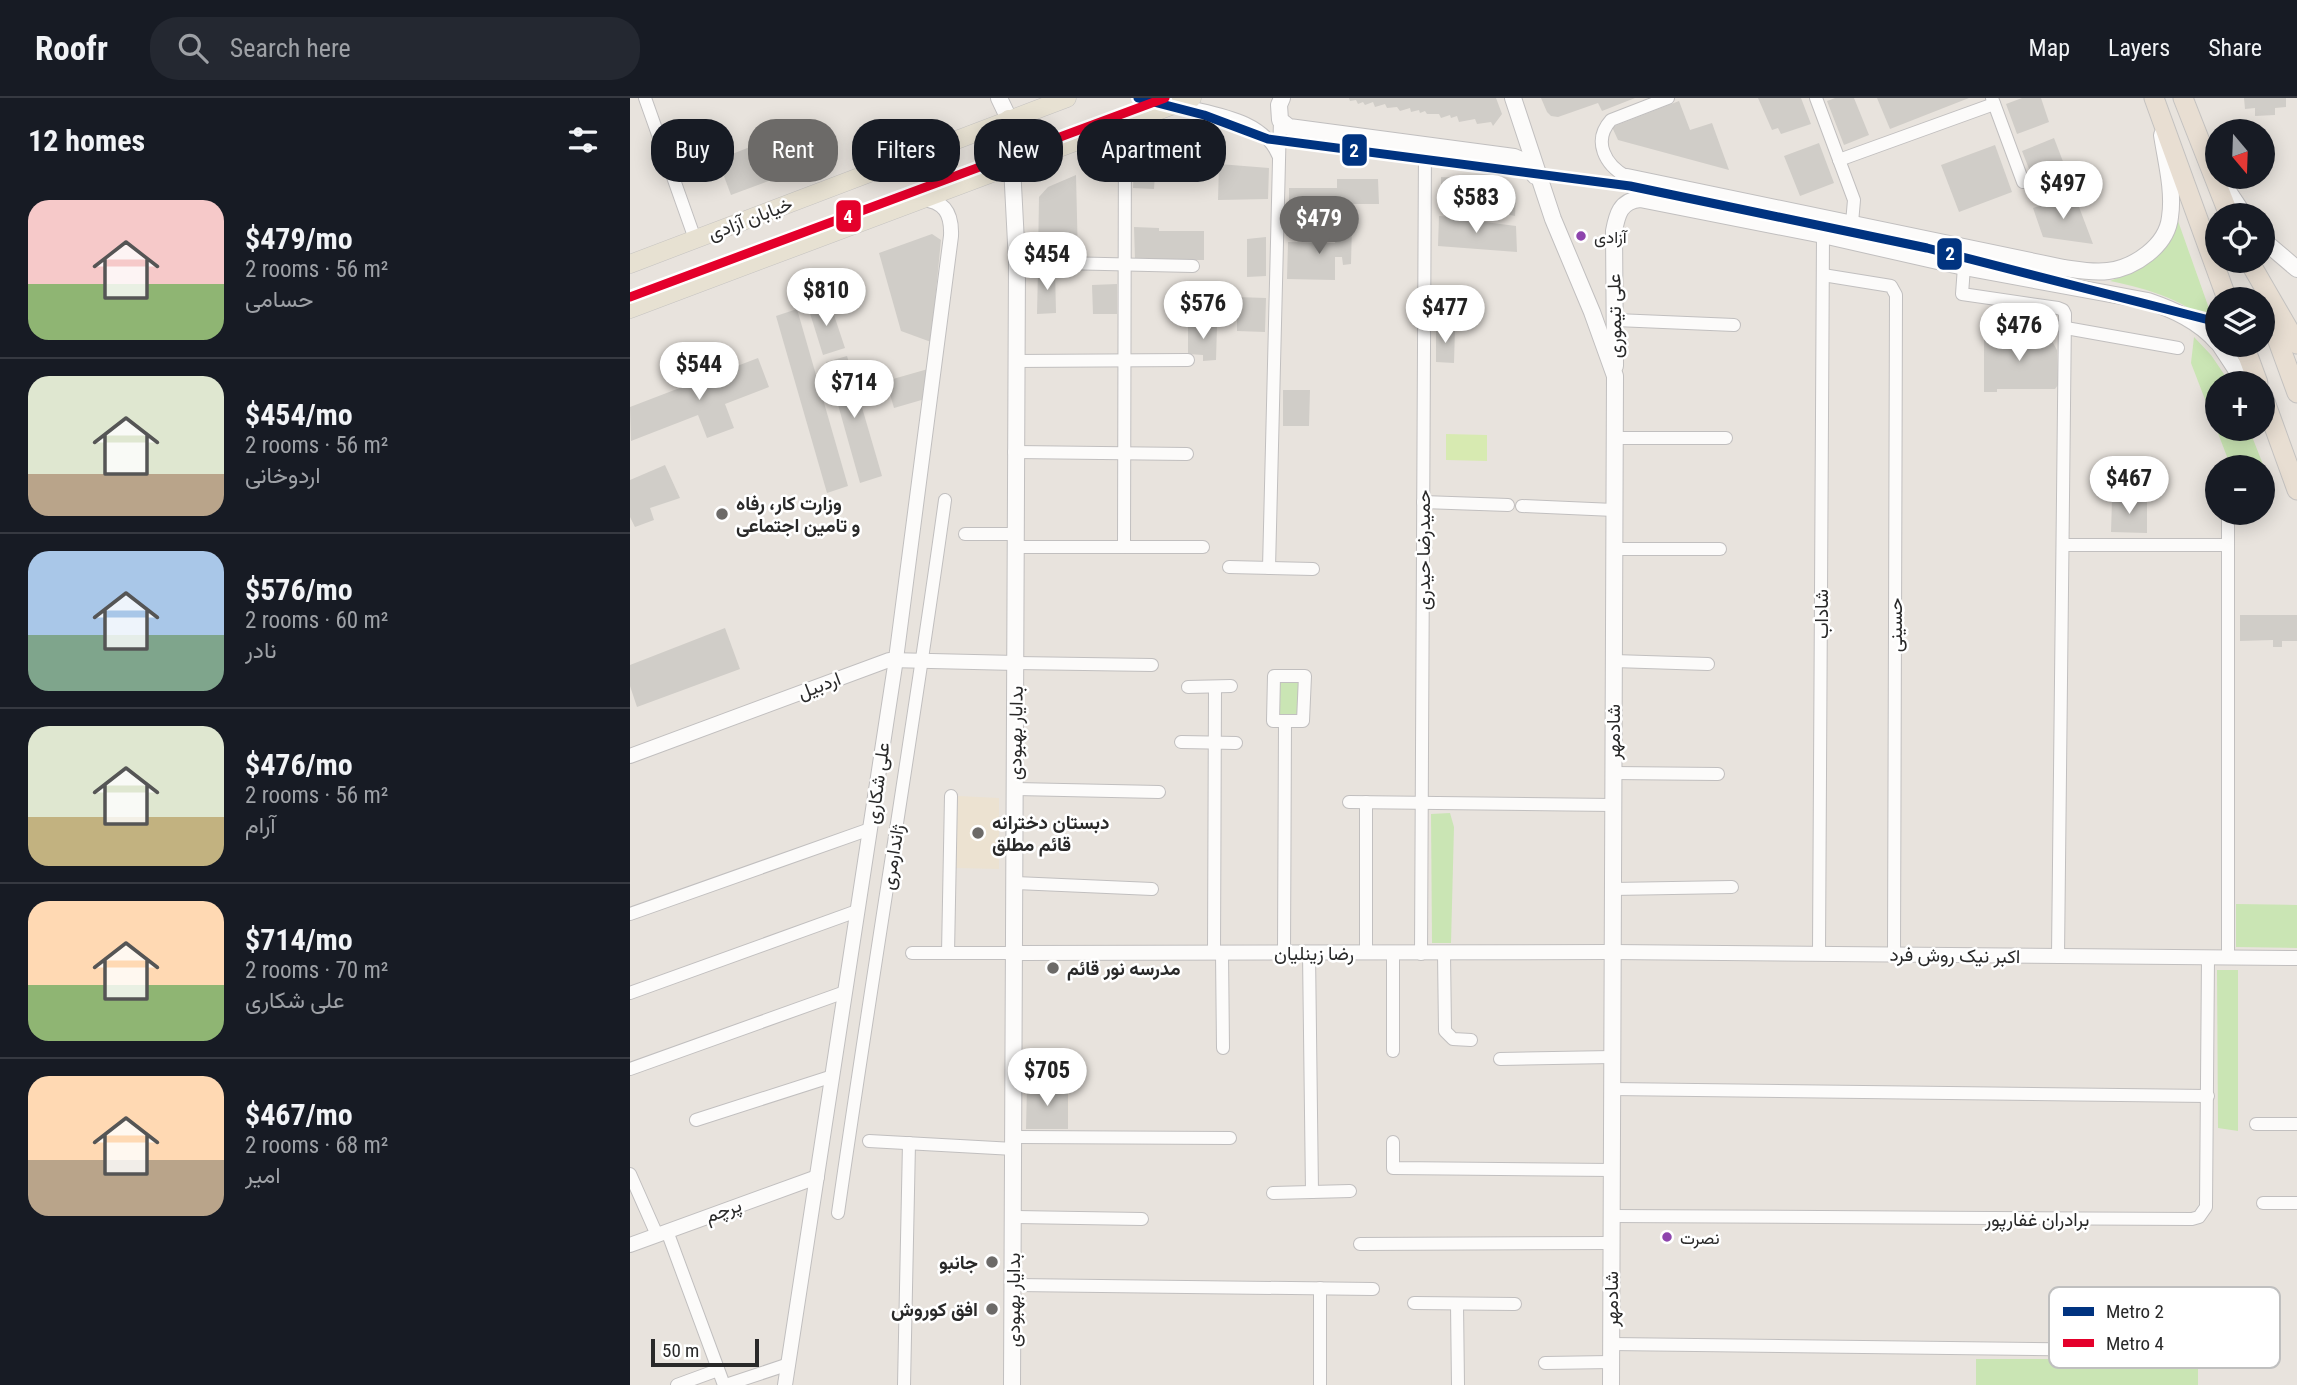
<!DOCTYPE html>
<meta charset="utf-8">
<style>
:root{--surface:#171b24;--page:#242831;--text:#f1f3f6;--muted:#9ea1a6;--line:#363941;--accent:#6c6a68}
body{margin:0;font-family:"Roboto Condensed",Vazirmatn,sans-serif;background:var(--page);color:var(--text);height:100vh;display:flex;flex-direction:column;font-size:26px;white-space:nowrap}
*{box-sizing:border-box;margin:0}
p{font-size:23px;color:var(--muted)}
.icon{flex:none;width:38px;height:38px;fill:none;stroke:currentColor;stroke-width:2;stroke-linecap:round;stroke-linejoin:round}
.map{position:relative;flex:1;overflow:hidden}
.details{display:flex;flex-direction:column;background:var(--surface);width:630px}
.details>*{flex:none}
.banner{position:absolute;left:21px;top:21px;width:665px;height:63px;display:flex;gap:14px}
.needle{width:46px;rotate:161deg}
.buttons{position:absolute;left:1575px;top:21px;display:grid;gap:14px}
.buttons a{display:grid;place-items:center;width:70px;height:70px;border-radius:50%;background:var(--surface);box-shadow:0 4px 18px #0003;font-size:35px}
.scale{position:absolute;left:21px;bottom:18px;width:108px;box-sizing:border-box;padding-left:7px;border:4px solid #292929;border-top:0;font-size:19px;line-height:24px;white-space:nowrap;color:#292929;-webkit-text-stroke:5px #fff;paint-order:stroke}
.price{position:absolute;translate:-50% -60px;padding:0 16px;border-radius:24px;background:#fff;color:#222;font-size:23px;line-height:46px;filter:drop-shadow(0 2px 4px #0008)}
.price::after{content:'';position:absolute;left:50%;top:42px;width:21px;height:16px;margin-left:-10px;background:inherit;clip-path:polygon(0 0,100% 0,50% 100%)}
.price.active{background:var(--accent);color:#fff}
ul{padding:0;list-style:none}
li{display:flex;align-items:center;gap:21px;height:175px;padding:0 28px}
li+li{border-top:2px solid var(--line)}
li span{display:grid;place-items:center;flex:none;width:196px;height:140px;border-radius:21px;color:#555}
li>.icon{margin-inline-start:auto}
span .icon{width:84px;height:84px;fill:#fffc;stroke-width:1}
li b{font-size:30px}
h2{display:flex;justify-content:space-between;align-items:center;height:84px;padding:0 28px;font-size:30px}
.tag{padding:0 24px;border-radius:28px;background:var(--surface);box-shadow:0 4px 18px #0003;font-size:24px;line-height:63px}
.tag.active{background:var(--accent);color:#fff}
header{display:flex;align-items:center;gap:42px;box-sizing:border-box;height:98px;padding:0 35px;background:var(--surface);border-bottom:2px solid var(--line)}
header strong{font-size:33px}
nav{display:flex;gap:38px;margin-inline-start:auto;font-size:24px}
.search{width:490px;height:63px;background:var(--page);display:flex;align-items:center;gap:18px;box-sizing:border-box;padding:0 24px;border-radius:28px;color:var(--muted);font-size:26px}
main{display:flex;flex:1;min-height:0}
.map>svg:first-child{display:block}
.education{fill:#ece2d1}
.green{fill:#cae5b4}
.pitch{fill:#d7eab1}
.building{fill:#d0cdc8}
.lines{fill:none;stroke-linecap:round;stroke-linejoin:round}
.minor-casing{stroke:#c1bfbf;stroke-width:14}
.tertiary-casing{stroke:#c1bfbf;stroke-width:16}
.secondary-casing{stroke:#c1bfbf;stroke-width:18}
.primary-casing{stroke:#c4c2c0;stroke-width:19}
.trunk-casing{stroke:#c4c2c0;stroke-width:21}
.minor{stroke:#fcfbfa;stroke-width:12}
.tertiary{stroke:#fcfbfa;stroke-width:14}
.secondary{stroke:#fcfbfa;stroke-width:16}
.primary{stroke:#e7e1d2;stroke-width:18}
.trunk{stroke:#e8ded2;stroke-width:19}
.metro-1-casing{stroke:#fff;stroke-width:14}
.metro-2-casing{stroke:#fff;stroke-width:14}
.metro-1{stroke:#003380;stroke-width:9}
.metro-2{stroke:#e4002b;stroke-width:9}
.bus-dot{fill:#8e44ad;stroke:#fff;stroke-width:2.5}
.poi-dot{fill:#6c6a68;stroke:#fff;stroke-width:2.5}
.labels{text-anchor:middle;stroke-width:5;stroke-linejoin:round;paint-order:stroke}
.bus-label{font-size:17px;fill:#292929;stroke:#fff;text-anchor:start}
.street-label{font-size:19px;fill:#292929;stroke:#fff}
.poi-label{font-size:19px;font-weight:bold;fill:#292929;stroke:#fff;text-anchor:start}
.key{fill:#fff;stroke:#bfbfbf;stroke-width:2}
.key-label{font-size:19px;fill:#292929}
.line-badge{stroke:#fff;stroke-width:2.5}
.badge-label{font-size:19px;text-anchor:middle;font-weight:bold;fill:#fff}
</style>
<header>
<strong>Roofr</strong>
<div class="search"><svg class="icon" aria-label="search" viewBox="0 0 24 24"><circle cx="10" cy="10" r="6"/><path d="M15 15l6 6"/></svg>Search here</div>
<nav><a>Map</a><a>Layers</a><a>Share</a></nav>
</header>
<main>
<section class="details">
<h2>12 homes<svg class="icon" aria-label="filters" viewBox="0 0 24 24"><path d="M4 7h16M4 17h16"/><circle cx="9" cy="7" r="2"/><circle cx="15" cy="17" r="2"/></svg></h2>
<ul>
<li><span style="background:linear-gradient(#f6c9c9 60%,#8fb573 0)"><svg class="icon" aria-label="home" viewBox="0 0 24 24"><path d="M3 11l9-7 9 7M6 9v11h12V9"/></svg></span><div><b>$479/mo</b><p>2 rooms · 56 m²</p><p>حسامی</p></div></li>
<li><span style="background:linear-gradient(#dfe7d0 70%,#b9a48a 0)"><svg class="icon" aria-label="home" viewBox="0 0 24 24"><path d="M3 11l9-7 9 7M6 9v11h12V9"/></svg></span><div><b>$454/mo</b><p>2 rooms · 56 m²</p><p>اردوخانی</p></div></li>
<li><span style="background:linear-gradient(#a9c7e8 60%,#7fa58c 0)"><svg class="icon" aria-label="home" viewBox="0 0 24 24"><path d="M3 11l9-7 9 7M6 9v11h12V9"/></svg></span><div><b>$576/mo</b><p>2 rooms · 60 m²</p><p>نادر</p></div></li>
<li><span style="background:linear-gradient(#dfe7d0 65%,#c2b280 0)"><svg class="icon" aria-label="home" viewBox="0 0 24 24"><path d="M3 11l9-7 9 7M6 9v11h12V9"/></svg></span><div><b>$476/mo</b><p>2 rooms · 56 m²</p><p>آرام</p></div></li>
<li><span style="background:linear-gradient(#ffd9b3 60%,#8fb573 0)"><svg class="icon" aria-label="home" viewBox="0 0 24 24"><path d="M3 11l9-7 9 7M6 9v11h12V9"/></svg></span><div><b>$714/mo</b><p>2 rooms · 70 m²</p><p>علی شکاری</p></div></li>
<li><span style="background:linear-gradient(#ffd9b3 60%,#b9a48a 0)"><svg class="icon" aria-label="home" viewBox="0 0 24 24"><path d="M3 11l9-7 9 7M6 9v11h12V9"/></svg></span><div><b>$467/mo</b><p>2 rooms · 68 m²</p><p>امیر</p></div></li>
</ul>
</section>
<div class="map">
<svg width="1667" height="1287" viewBox="0 0 1667 1287">
<rect width="100%" height="100%" fill="#e8e3dd"/>
<g class="education">
<polygon points="328,698 369,700 369,771 326,770"/>
<polygon points="398,953 439,954 438,1031 397,1031"/>
</g>
<g class="green">
<path d="M 1548,123 L 1587,233 C 1560,203 1519,191 1480,183 C 1514,169 1534,160 1548,123 Z"/>
<polygon points="1564,239 1581,257 1600,285 1587,285 1587,331 1619,331 1638,379 1633,380 1633,369 1601,369 1561,265"/>
<polygon points="648,583 669,583 668,618 646,617"/>
<polygon points="820,715 824,729 821,845 802,845 801,716"/>
<polygon points="1606,806 1667,807 1667,850 1606,849"/>
<polygon points="1587,872 1608,872 1608,1033 1588,1030"/>
<rect x="1346" y="1261" width="222" height="26"/>
</g>
<polygon class="pitch" points="816,336 857,337 857,363 816,362"/>
<g class="building">
<polygon points="719,0 866,0 872,16 863,28 861,24 847,26 845,21 829,24 827,18 821,20 820,17 811,20 809,16 797,16 795,13 790,15 789,12 781,14 780,10 770,13 767,9 757,10 755,6 745,9 743,4 735,7 733,4 728,6 726,2 720,3"/>
<polygon points="911,0 1005,0 972,13 968,5 928,19 921,18 917,14"/>
<polygon points="1128,0 1171,0 1181,26 1151,36 1148,30 1142,32"/>
<polygon points="1205,0 1224,0 1239,37 1214,47 1197,3"/>
<polygon points="1247,0 1339,0 1260,31"/>
<polygon points="1392,0 1411,0 1419,24 1387,36 1376,6"/>
<polygon points="1614,0 1656,0 1656,9 1645,10 1645,17 1625,18 1625,10 1615,11"/>
<polygon points="1049,3 1060,32 1082,25 1099,72 988,42 982,29"/>
<polygon points="554,38 561,38 561,75 525,76 524,91 503,90 504,62 510,53"/>
<polygon points="1424,40 1437,74 1405,86 1392,53"/>
<polygon points="1189,45 1204,85 1170,98 1154,58"/>
<polygon points="125,47 130,50 141,82 101,97 89,65 92,60"/>
<polygon points="1365,47 1382,94 1329,114 1311,67"/>
<polygon points="589,66 639,70 638,101 588,102"/>
<polygon points="446,77 448,160 408,160 409,99 418,89"/>
<polygon points="811,79 831,80 831,88 851,87 851,91 886,95 885,118 811,103"/>
<polygon points="707,81 748,81 749,106 706,106 706,126 659,126 659,90 707,90"/>
<polygon points="1436,99 1437,104 1446,101 1463,146 1413,139 1403,110"/>
<polygon points="809,118 848,121 847,123 886,128 887,154 808,148"/>
<polygon points="706,126 722,127 721,166 713,167 712,159 705,159 705,182 657,181 658,144 705,145"/>
<polygon points="504,129 529,130 529,133 574,133 574,162 505,162"/>
<polygon points="302,136 311,142 301,244 271,233 249,155"/>
<polygon points="636,139 636,178 617,179 617,141"/>
<polygon points="425,172 426,215 407,216 408,173"/>
<polygon points="487,186 487,216 463,216 462,187"/>
<polygon points="607,199 636,200 635,234 607,233"/>
<polygon points="199,202 215,250 193,257 178,209"/>
<polygon points="167,211 218,388 197,395 146,218"/>
<polygon points="558,227 587,228 586,262 573,263 573,257 558,256"/>
<polygon points="806,229 825,230 824,265 806,264"/>
<polygon points="1354,233 1422,243 1427,252 1428,287 1425,291 1367,291 1367,294 1354,294"/>
<polygon points="217,258 252,378 230,385 196,264"/>
<polygon points="128,260 139,289 95,306 104,330 77,340 68,317 1,343 0,309"/>
<polygon points="298,271 295,301 264,310 256,283"/>
<polygon points="653,292 680,292 679,328 653,328"/>
<polygon points="35,367 50,400 20,410 24,422 5,429 0,419 0,382"/>
<polygon points="1482,402 1517,402 1517,435 1481,434"/>
<polygon points="1610,517 1667,517 1667,543 1652,543 1652,549 1643,549 1643,542 1610,543"/>
<polygon points="95,530 110,571 7,609 0,588 0,567"/>
<polygon points="397,989 438,989 438,1031 396,1031"/>
</g>
<g class="lines">
<g class="minor-casing">
<g id="minor">
<polyline points="15,0 65,141"/>
<polyline points="1186,0 1224,102 1222,125"/>
<polyline points="1362,0 1393,84"/>
<path d="M 547,6 C 582,16 632,19 648,57"/>
<polyline points="1209,62 1364,6"/>
<path d="M 997,79 C 975,67 962,43 981,22 L 1038,0"/>
<polyline points="387,164 563,168"/>
<polyline points="1334,169 1332,196 1428,210 1433,212 1435,216 1428,858"/>
<polyline points="1193,177 1261,188 1266,197 1264,857"/>
<polyline points="986,222 1104,227"/>
<polyline points="1436,230 1548,250"/>
<polyline points="386,263 558,262"/>
<polyline points="984,340 1096,340"/>
<polyline points="384,354 557,356"/>
<polyline points="793,404 878,407"/>
<polyline points="892,408 984,412"/>
<polyline points="1598,415 1598,860"/>
<polyline points="335,436 385,436"/>
<polyline points="1433,447 1598,447"/>
<polyline points="385,449 573,449"/>
<polyline points="494,449 495,26"/>
<polyline points="984,451 1090,451"/>
<polyline points="599,469 683,471"/>
<polyline points="639,470 650,22"/>
<polyline points="984,563 1078,566"/>
<polyline points="386,565 522,567"/>
<polygon points="644,578 675,578 673,623 643,623"/>
<polyline points="558,589 601,588"/>
<polyline points="551,644 606,645"/>
<polyline points="983,675 1088,676"/>
<polyline points="384,691 529,694"/>
<polyline points="719,704 983,707"/>
<polyline points="736,704 736,855"/>
<polyline points="385,785 522,791"/>
<polyline points="983,791 1102,789"/>
<polyline points="0,816 240,731"/>
<polyline points="282,855 385,855"/>
<polyline points="318,855 321,698"/>
<polyline points="584,855 585,589"/>
<polyline points="592,855 593,950"/>
<polyline points="654,855 655,623"/>
<polyline points="679,855 682,1094"/>
<polyline points="763,855 763,953"/>
<polyline points="814,855 815,933 823,941 841,942"/>
<polyline points="791,856 795,48"/>
<polyline points="1189,856 1193,137"/>
<polyline points="0,895 227,813"/>
<polyline points="870,961 982,959"/>
<polyline points="0,971 215,894"/>
<polyline points="982,991 1578,998"/>
<polyline points="66,1022 203,978"/>
<polyline points="1626,1026 1667,1026"/>
<polyline points="384,1039 600,1040"/>
<polyline points="239,1043 384,1051"/>
<polyline points="763,1044 763,1070 982,1072"/>
<polyline points="0,1076 27,1137"/>
<polyline points="643,1095 720,1093"/>
<polyline points="1633,1105 1667,1105"/>
<path d="M 208,1115 C 242,877 282,640 315,402"/>
<polyline points="981,1118 1562,1121 1569,1119 1576,1109 1578,860"/>
<polyline points="383,1119 512,1121"/>
<polyline points="37,1133 94,1287"/>
<polyline points="730,1146 981,1145"/>
<polyline points="383,1187 743,1191"/>
<polyline points="784,1205 885,1206"/>
<polyline points="827,1206 828,1287"/>
<polyline points="981,1246 1567,1253"/>
<polyline points="915,1265 981,1264"/>
<polyline points="47,1287 88,1272"/>
<polyline points="96,1287 159,1266"/>
<polyline points="274,1287 279,1045"/>
<polyline points="690,1287 690,1190"/>
</g>
</g>
<g class="tertiary-casing">
<g id="tertiary">
<polyline points="0,658 259,562 386,565"/>
<polyline points="385,855 982,854 1667,860"/>
<polyline points="0,1147 187,1079"/>
<path d="M 155,1287 L 266,561 L 321,138 C 322,116 315,103 292,101"/>
</g>
</g>
<g class="secondary-casing">
<g id="secondary">
<polyline points="369,0 379,21"/>
<polyline points="652,0 649,7 650,22 659,29 884,59 896,64 905,78"/>
<polyline points="883,0 923,121 962,214 985,278 981,1287"/>
<path d="M 997,79 L 1434,170 C 1448,172 1463,175 1478,173 C 1504,170 1537,148 1540,119 C 1544,93 1536,63 1532,37"/>
<polyline points="1592,84 1614,117"/>
<polyline points="1633,142 1667,171"/>
<polyline points="1590,247 1615,285"/>
<path d="M 985,268 L 984,133 C 987,117 990,103 1010,101 L 1193,137 L 1334,169 L 1518,203 C 1544,212 1569,223 1587,244"/>
<polyline points="382,1287 387,164 382,68"/>
</g>
</g>
<g class="primary-casing">
<g id="primary">
<polyline points="379,21 417,54"/>
<polyline points="379,21 382,68"/>
<polyline points="0,166 437,0"/>
<polyline points="0,211 562,0"/>
</g>
</g>
<g class="trunk-casing">
<g id="trunk">
<polyline points="1524,0 1597,201"/>
<polyline points="1553,0 1599,117"/>
<polyline points="1619,163 1667,246"/>
<polyline points="1633,202 1667,295"/>
<polyline points="1614,247 1628,285"/>
<polyline points="1633,298 1667,392"/>
</g>
</g>
<use href="#minor" class="minor"/>
<use href="#tertiary" class="tertiary"/>
<use href="#secondary" class="secondary"/>
<use href="#primary" class="primary"/>
<use href="#trunk" class="trunk"/>
<g class="metro-1-casing">
<polyline id="metro-1" points="508,0 574,17 638,41 1000,88 1297,150 1587,224"/>
</g>
<g class="metro-2-casing">
<polyline id="metro-2" points="0,199 535,0"/>
</g>
<use href="#metro-1" class="metro-1"/>
<use href="#metro-2" class="metro-2"/>
</g>
<g class="bus-dot">
<circle cx="951" cy="138" r="6"/>
<circle cx="1037" cy="1139" r="6"/>
</g>
<g class="poi-dot">
<circle cx="92" cy="416" r="7"/>
<circle cx="348" cy="735" r="7"/>
<circle cx="423" cy="870" r="7"/>
<circle cx="362" cy="1164" r="7"/>
<circle cx="362" cy="1211" r="7"/>
</g>
<g class="labels">
<g class="bus-label">
<text x="964" y="145">آزادی</text>
<text x="1050" y="1146">نصرت</text>
</g>
<g class="street-label">
<text transform="translate(120 120) rotate(-21)" y="7">خیابان آزادی</text>
<text transform="translate(984 218) rotate(-91)" y="7">علی تیموری</text>
<text transform="translate(793 452) rotate(-90)" y="7">حمیدرضا حیدری</text>
<text transform="translate(1191 516) rotate(-90)" y="7">شاداب</text>
<text transform="translate(1265 527) rotate(-90)" y="7">حسینی</text>
<text transform="translate(189 587) rotate(-21)" y="7">اردبیل</text>
<text transform="translate(983 634) rotate(-90)" y="7">شادمهر</text>
<text transform="translate(385 635) rotate(-89)" y="7">بدایار بهبودی</text>
<text transform="translate(247 685) rotate(-82)" y="7">علی شکاری</text>
<text transform="translate(262 759) rotate(-81)" y="7">ژاندارمری</text>
<text x="684" y="862">رضا زینلیان</text>
<text transform="translate(1325 857) rotate(1)" y="7">اکبر نیک روش فرد</text>
<text transform="translate(93 1112) rotate(-20)" y="7">پرچم</text>
<text x="1407" y="1128">برادران غفارپور</text>
<text transform="translate(981 1201) rotate(-90)" y="7">شادمهر</text>
<text transform="translate(383 1202) rotate(-90)" y="7">بدایار بهبودی</text>
</g>
<g class="poi-label">
<text x="106" y="412">وزارت کار، رفاه<tspan x="106" dy="22">و تامین اجتماعی</tspan></text>
<text x="362" y="731">دبستان دخترانه<tspan x="362" dy="22">قائم مطلق</tspan></text>
<text x="437" y="877">مدرسه نور قائم</text>
<text x="348" y="1171" text-anchor="end">جانبو</text>
<text x="348" y="1218" text-anchor="end">افق کوروش</text>
</g>
</g>
<rect x="1419" y="1189" width="231" height="81" rx="10" class="key"/>
<rect x="1433" y="1209" width="31" height="9" fill="#003380"/>
<rect x="1433" y="1241" width="31" height="8" fill="#e4002b"/>
<g class="key-label">
<text x="1476" y="1220">Metro 2</text>
<text x="1476" y="1252">Metro 4</text>
</g>
<g class="line-badge">
<rect x="711" y="35" width="27" height="34" rx="7" fill="#003380"/>
<rect x="205" y="101" width="27" height="34" rx="7" fill="#e4002b"/>
<rect x="1306" y="139" width="27" height="34" rx="7" fill="#003380"/>
</g>
<g class="badge-label">
<text x="724" y="59">2</text>
<text x="218" y="125">4</text>
<text x="1320" y="162">2</text>
</g>
</svg>
<div class="buttons">
<a><svg class="needle" viewBox="-14 -14 28 28"><path d="M0-13l5 13h-10z" fill="#e53935"/><path d="M0 13l5-13h-10z" fill="#9ea1a6"/></svg></a>
<a><svg class="icon" aria-label="locate" viewBox="0 0 24 24"><circle cx="12" cy="12" r="6"/><path d="M12 2v4M12 18v4M2 12h4M18 12h4"/></svg></a>
<a><svg class="icon" aria-label="layers" viewBox="0 0 24 24"><path d="M12 4l9 5-9 5-9-5zM3 14l9 5 9-5"/></svg></a>
<a>+</a>
<a>−</a>
</div>
<div class="scale">50 m</div>
<b class="price" style="left:1433px;top:123px">$497</b>
<b class="price" style="left:846px;top:137px">$583</b>
<b class="price active" style="left:689px;top:158px">$479</b>
<b class="price" style="left:417px;top:194px">$454</b>
<b class="price" style="left:196px;top:230px">$810</b>
<b class="price" style="left:573px;top:243px">$576</b>
<b class="price" style="left:815px;top:247px">$477</b>
<b class="price" style="left:1389px;top:265px">$476</b>
<b class="price" style="left:69px;top:304px">$544</b>
<b class="price" style="left:224px;top:322px">$714</b>
<b class="price" style="left:1499px;top:418px">$467</b>
<b class="price" style="left:417px;top:1010px">$705</b>
<div class="banner">
<a class="tag">Buy</a>
<a class="tag active">Rent</a>
<a class="tag">Filters</a>
<a class="tag">New</a>
<a class="tag">Apartment</a>
</div>
</div>
</main>
